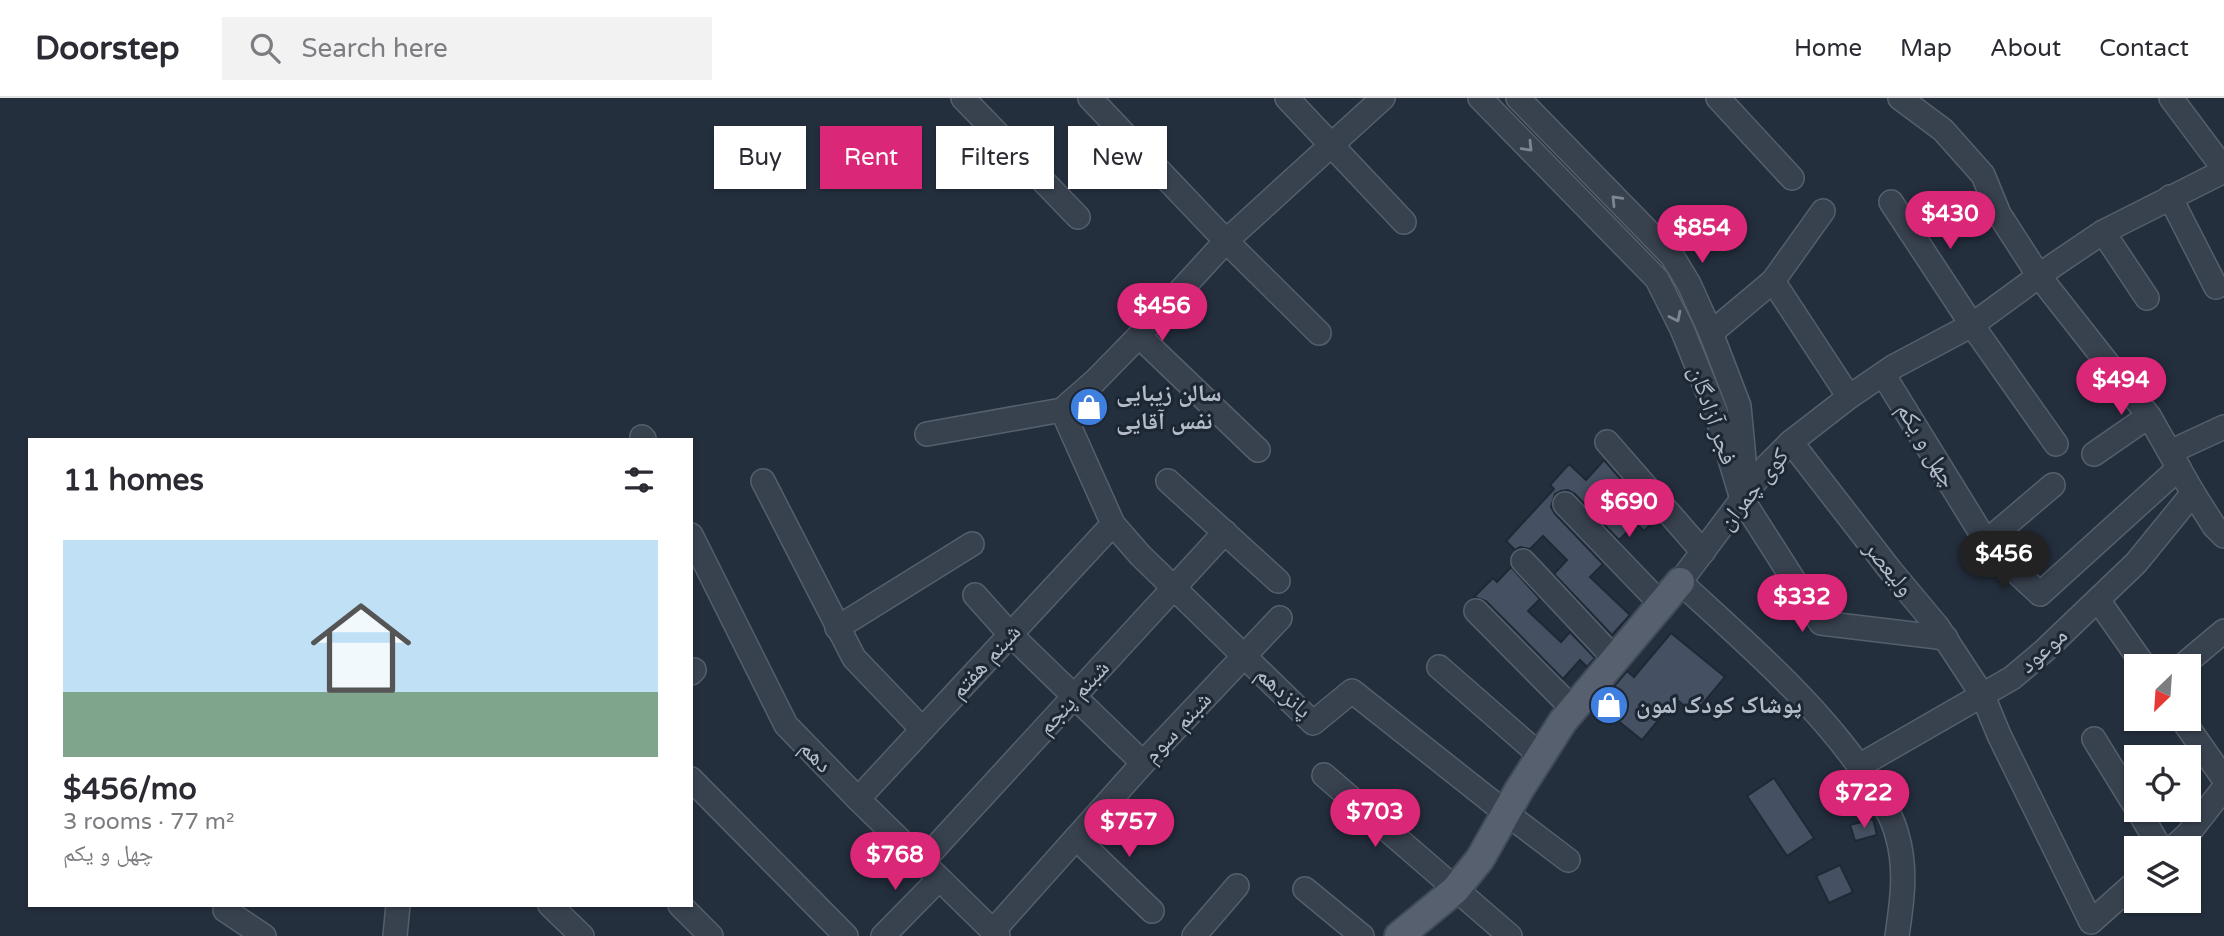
<!DOCTYPE html>
<meta charset="utf-8">
<style>
:root{--surface:#fff;--page:#f2f2f3;--text:#2b2b33;--muted:#7c7c81;--line:#e1e1e2;--accent:#db2777}
body{margin:0;font-family:"Varela Round","Noto Naskh Arabic",sans-serif;background:var(--page);color:var(--text);height:100vh;display:flex;flex-direction:column;font-size:26px;white-space:nowrap}
*{box-sizing:border-box;margin:0}
p{font-size:23px;color:var(--muted)}
.icon{flex:none;width:38px;height:38px;fill:none;stroke:currentColor;stroke-width:2;stroke-linecap:round;stroke-linejoin:round}
.map{position:relative;flex:1;overflow:hidden}
.drawer{position:absolute;left:28px;top:340px;width:665px;height:469px;display:flex;flex-direction:column;background:var(--surface);border-radius:0px;box-shadow:0 2px 5px #0004}
.drawer>*{flex:none}
.guide{position:absolute;left:714px;top:28px;width:665px;height:63px;display:flex;gap:14px}
.needle{width:46px;rotate:205deg}
.tools{position:absolute;left:2124px;top:556px;display:grid;gap:14px}
.tools a{display:grid;place-items:center;width:77px;height:77px;border-radius:0px;background:var(--surface);box-shadow:0 2px 5px #0004;font-size:35px}
.price{position:absolute;translate:-50% -60px;padding:0 16px;border-radius:24px;background:var(--accent);color:#fff;font-size:23px;line-height:46px;filter:drop-shadow(0 2px 4px #0008)}
.price::after{content:'';position:absolute;left:50%;top:42px;width:21px;height:16px;margin-left:-10px;background:inherit;clip-path:polygon(0 0,100% 0,50% 100%)}
.price.selected{background:#222;color:#fff}
ul{padding:0;list-style:none}
li{display:grid;align-content:center;gap:14px;height:371px;padding:0 35px}
li span{display:grid;place-items:center;height:217px;border-radius:0px;color:#555}
li>.icon{margin-inline-start:auto}
span .icon{width:126px;height:126px;fill:#fffc;stroke-width:1}
li b{font-size:30px}
h2{display:flex;justify-content:space-between;align-items:center;height:84px;padding:0 35px;font-size:30px}
.pill{padding:0 24px;border-radius:0px;background:var(--surface);box-shadow:0 2px 5px #0004;font-size:24px;line-height:63px}
.pill.selected{background:var(--accent);color:#fff}
header{display:flex;align-items:center;gap:42px;box-sizing:border-box;height:98px;padding:0 35px;background:var(--surface);border-bottom:2px solid var(--line)}
header strong{font-size:33px}
nav{display:flex;gap:38px;margin-inline-start:auto;font-size:24px}
.search{width:490px;height:63px;background:var(--page);display:flex;align-items:center;gap:18px;box-sizing:border-box;padding:0 24px;border-radius:0px;color:var(--muted);font-size:26px}
.map>svg:first-child{display:block}
.building{fill:#455162;stroke:#1f2835;stroke-width:2}
.lines{fill:none;stroke-linecap:round;stroke-linejoin:round}
.minor-casing{stroke:#565f6c;stroke-width:26}
.major-casing{stroke:#414a57;stroke-width:32}
.minor{stroke:#38414e;stroke-width:23}
.major{stroke:#56606e;stroke-width:28}
.oneway{stroke:#7c8592}
.labels{text-anchor:middle;stroke-width:6;stroke-linejoin:round;paint-order:stroke}
.poi-label{font-size:24px;font-weight:bold;fill:#b4bcc9;stroke:#1d2633;text-anchor:start}
.street-label{font-size:24px;fill:#b4bcc9;stroke:#1d2633}
</style>
<header>
<strong>Doorstep</strong>
<div class="search"><svg class="icon" aria-label="search" viewBox="0 0 24 24"><circle cx="10" cy="10" r="6"/><path d="M15 15l6 6"/></svg>Search here</div>
<nav><a>Home</a><a>Map</a><a>About</a><a>Contact</a></nav>
</header>
<div class="map">
<svg width="2224" height="838" viewBox="0 0 2224 838">
<rect width="100%" height="100%" fill="#242f3e"/>
<g class="building">
<polygon points="1604,362 1656,421 1644,433 1636,425 1619,442 1575,396 1568,392 1561,393 1555,396 1551,409 1555,416 1603,466 1590,479 1630,517 1612,537 1554,476 1567,462 1543,438 1530,451 1520,449 1515,452 1506,443 1554,391 1550,387 1569,366 1586,382"/>
<polygon points="1511,469 1540,501 1528,513 1561,544 1570,534 1595,560 1587,569 1580,562 1563,581 1486,503 1474,499 1493,480 1497,484"/>
<polygon points="1671,535 1725,579 1694,616 1676,601 1642,642 1598,607 1627,573 1634,579"/>
<polygon points="1774,680 1814,740 1787,758 1747,698"/>
<polygon points="1873,721 1877,737 1855,743 1850,727"/>
<polygon points="1840,767 1853,794 1829,805 1816,778"/>
</g>
<g class="lines">
<g class="minor-casing">
<g id="minor">
<polyline points="963,0 1078,119"/>
<polyline points="1090,0 1226,143 1383,0"/>
<polyline points="1287,0 1404,124"/>
<polyline points="1480,0 1657,181 1682,231 1716,315 1742,401 1821,525 1946,540"/>
<polyline points="1518,0 1672,158 1689,186 1711,235 1739,308 1744,361 1743,388"/>
<polyline points="1718,0 1792,80"/>
<polyline points="1900,0 1943,32 1983,77 1999,116 2039,178 2149,318 2193,395 2214,428 2224,438"/>
<polyline points="2171,0 2224,71"/>
<polyline points="2170,99 2216,189"/>
<polyline points="1891,104 1972,227 2056,346"/>
<polyline points="1823,113 1773,183 1849,299"/>
<polyline points="2103,134 2147,200"/>
<polyline points="1711,235 1773,183"/>
<polyline points="1139,238 1258,352"/>
<polyline points="1883,276 1979,432 1996,455 2040,496 2179,370"/>
<polyline points="1062,312 1113,426 1140,457 1313,625 1352,593 1506,715 1568,762"/>
<polyline points="927,336 1062,312 1095,283 1139,238 1226,143 1319,235"/>
<polyline points="642,339 644,341"/>
<polyline points="1607,344 1703,454"/>
<polyline points="1791,344 1891,473 1937,528 1983,598 1999,637 2091,824 2137,783"/>
<polyline points="2170,354 2224,329"/>
<polyline points="2094,356 2149,318"/>
<polyline points="763,383 854,560 922,631"/>
<polyline points="1168,383 1278,483"/>
<polyline points="1565,406 1661,506"/>
<polyline points="691,437 786,627 858,701 998,838"/>
<polyline points="1987,443 2053,387"/>
<polyline points="1523,463 1614,560"/>
<polyline points="975,497 1010,536 1143,665"/>
<polyline points="2098,502 2145,569"/>
<polyline points="1476,513 1573,611"/>
<polyline points="837,530 972,446"/>
<polyline points="1439,569 1541,658"/>
<polyline points="2181,569 2224,533"/>
<polyline points="691,575 694,572"/>
<polyline points="2182,621 2224,681"/>
<polyline points="2094,641 2137,711"/>
<polyline points="1859,668 2012,580 2044,553 2136,465 2193,395"/>
<polyline points="1324,677 1510,838"/>
<polyline points="691,681 846,838"/>
<polyline points="858,701 1113,426"/>
<polyline points="2138,712 2161,751"/>
<polyline points="1076,740 1152,813"/>
<polyline points="2172,751 2188,736 2224,690"/>
<polyline points="922,764 1225,434"/>
<polyline points="1305,791 1362,838"/>
<polyline points="550,807 582,838"/>
<polyline points="680,807 711,838"/>
<polyline points="225,812 264,838"/>
<polyline points="993,833 1143,665 1280,520"/>
<polyline points="395,838 398,807"/>
<polyline points="883,838 939,781"/>
<polyline points="1194,838 1237,788"/>
<path d="M 1897,838 C 1902,804 1907,771 1897,737 C 1892,717 1879,698 1868,681 C 1818,606 1746,545 1680,484 L 1767,368 L 1791,344 L 1849,299 L 1893,269 L 1972,227 L 2054,167 L 2103,134 L 2224,73"/>
</g>
</g>
<g class="major-casing">
<polyline id="major" points="1399,838 1455,792 1480,761 1519,692 1563,623 1680,484"/>
</g>
<use href="#minor" class="minor"/>
<use href="#major" class="major"/>
</g>
<defs><path id="oneway-chevron" d="M-2-3.5L2.5 0L-2 3.5" fill="none" stroke-width="1.6" stroke-linecap="round" stroke-linejoin="round" transform="scale(1.75)"/></defs>
<g class="oneway">
<use href="#oneway-chevron" transform="translate(1528 49) rotate(46)"/>
<use href="#oneway-chevron" transform="translate(1616 102) rotate(-134)"/>
<use href="#oneway-chevron" transform="translate(1676 219) rotate(64)"/>
</g>
<defs>
<g id="shop-disc" transform="scale(2.0125)"><circle r="9.5" fill="#3f7fe0" stroke="#1d2633"/><path d="M-5-2.5h2.3a2.7 3.5 0 0 1 5.4 0H5L5.5 6h-11ZM-1.5-2.5h3a1.5 2.3 0 0 0-3 0Z" fill="#fff"/></g>
</defs>
<g fill-rule="evenodd">
<use href="#shop-disc" x="1089" y="309"/>
<use href="#shop-disc" x="1609" y="607"/>
</g>
<g class="labels">
<g class="poi-label">
<text x="1116" y="303">سالن زیبایی<tspan x="1116" dy="28">نفس آقایی</tspan></text>
<text x="1636" y="615">پوشاک کودک لمون</text>
</g>
<g class="street-label">
<text transform="translate(1713 317) rotate(71)" y="8">فجر آزادگان</text>
<text transform="translate(1927 347) rotate(59)" y="8">چهل و یکم</text>
<text transform="translate(1753 391) rotate(-51)" y="8">کوی چمران</text>
<text transform="translate(1889 470) rotate(51)" y="8">ولیعصر</text>
<text transform="translate(2043 552) rotate(-42)" y="8">موعود</text>
<text transform="translate(985 563) rotate(-47)" y="8">شبنم هفتم</text>
<text transform="translate(1284 594) rotate(42)" y="8">پانزدهم</text>
<text transform="translate(1073 599) rotate(-47)" y="8">شبنم پنجم</text>
<text transform="translate(1177 629) rotate(-47)" y="8">شبنم سوم</text>
<text transform="translate(816 658) rotate(46)" y="8">دهم</text>
</g>
</g>
</svg>
<div class="tools">
<a><svg class="needle" viewBox="-14 -14 28 28"><path d="M0-13l5 13h-10z" fill="#e53935"/><path d="M0 13l5-13h-10z" fill="#7c7c81"/></svg></a>
<a><svg class="icon" aria-label="locate" viewBox="0 0 24 24"><circle cx="12" cy="12" r="6"/><path d="M12 2v4M12 18v4M2 12h4M18 12h4"/></svg></a>
<a><svg class="icon" aria-label="layers" viewBox="0 0 24 24"><path d="M12 4l9 5-9 5-9-5zM3 14l9 5 9-5"/></svg></a>
</div>
<b class="price" style="left:1950px;top:153px">$430</b>
<b class="price" style="left:1702px;top:167px">$854</b>
<b class="price" style="left:1162px;top:245px">$456</b>
<b class="price" style="left:2121px;top:319px">$494</b>
<b class="price" style="left:1629px;top:441px">$690</b>
<b class="price selected" style="left:2004px;top:493px">$456</b>
<b class="price" style="left:1802px;top:536px">$332</b>
<b class="price" style="left:1864px;top:732px">$722</b>
<b class="price" style="left:1375px;top:751px">$703</b>
<b class="price" style="left:1129px;top:761px">$757</b>
<b class="price" style="left:895px;top:794px">$768</b>
<div class="guide">
<a class="pill">Buy</a>
<a class="pill selected">Rent</a>
<a class="pill">Filters</a>
<a class="pill">New</a>
</div>
<section class="drawer">
<h2>11 homes<svg class="icon" aria-label="filters" viewBox="0 0 24 24"><path d="M4 7h16M4 17h16"/><circle cx="9" cy="7" r="2"/><circle cx="15" cy="17" r="2"/></svg></h2>
<ul>
<li><span style="background:linear-gradient(#bfe0f5 70%,#7fa58c 0)"><svg class="icon" aria-label="home" viewBox="0 0 24 24"><path d="M3 11l9-7 9 7M6 9v11h12V9"/></svg></span><div><b>$456/mo</b><p>3 rooms · 77 m²</p><p>چهل و یکم</p></div></li>
</ul>
</section>
</div>
